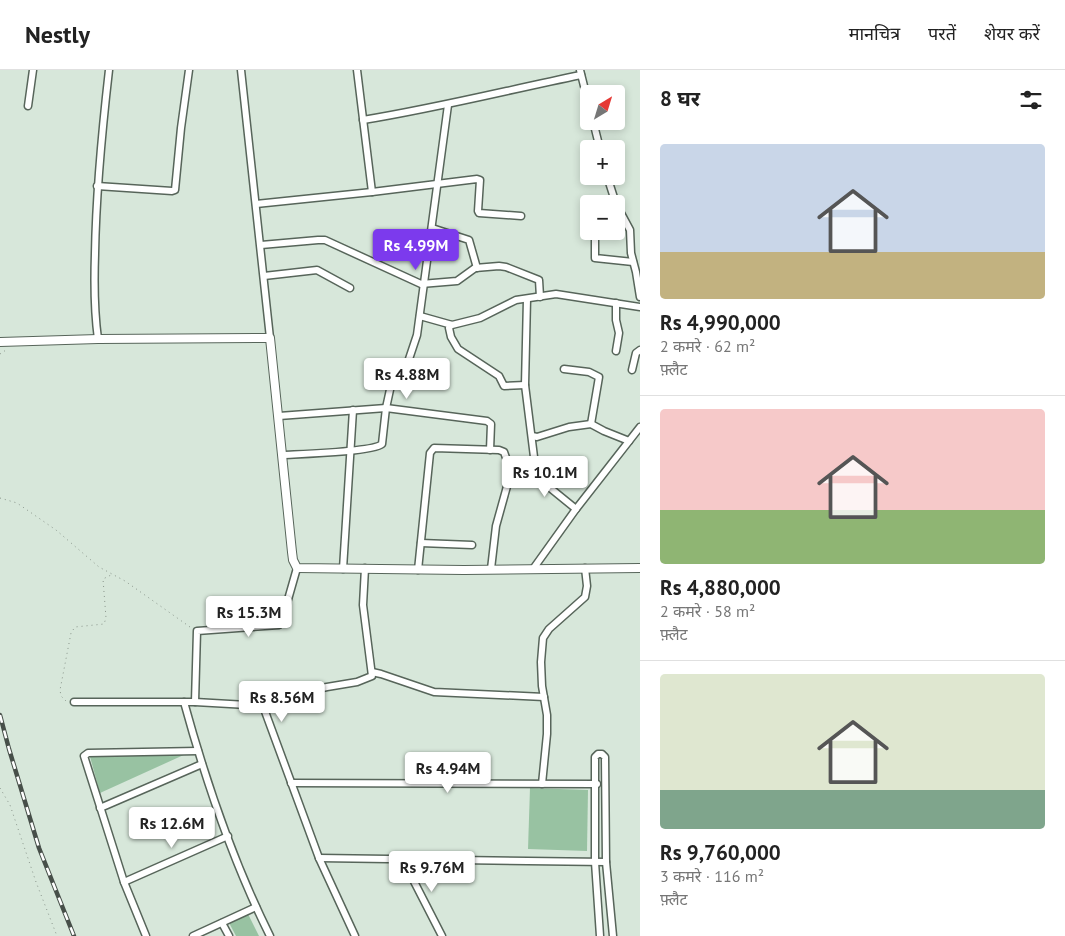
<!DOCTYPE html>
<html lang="hi">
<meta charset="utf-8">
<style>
:root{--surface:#fff;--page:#f6f6f6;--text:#222;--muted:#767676;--line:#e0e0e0;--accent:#7c3aed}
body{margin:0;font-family:"PT Sans","Noto Sans Devanagari",sans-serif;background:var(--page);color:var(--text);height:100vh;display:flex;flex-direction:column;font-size:19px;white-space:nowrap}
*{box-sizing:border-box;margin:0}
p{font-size:16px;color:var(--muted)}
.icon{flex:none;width:28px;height:28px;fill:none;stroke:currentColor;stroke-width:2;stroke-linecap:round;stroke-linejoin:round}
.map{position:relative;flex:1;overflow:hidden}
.drawer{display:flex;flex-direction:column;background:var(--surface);width:425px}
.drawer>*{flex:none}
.needle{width:32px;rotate:38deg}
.fabs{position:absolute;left:580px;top:15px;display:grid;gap:10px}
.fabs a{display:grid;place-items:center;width:45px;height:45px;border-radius:5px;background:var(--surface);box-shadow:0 2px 8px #0003;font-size:25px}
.price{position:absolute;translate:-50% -42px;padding:0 11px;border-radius:5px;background:#fff;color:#222;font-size:16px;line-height:32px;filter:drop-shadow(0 1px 2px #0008)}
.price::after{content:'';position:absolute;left:50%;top:30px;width:15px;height:11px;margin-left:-8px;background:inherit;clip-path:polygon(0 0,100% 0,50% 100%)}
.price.on{background:var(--accent);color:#fff}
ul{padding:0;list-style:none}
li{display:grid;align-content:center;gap:10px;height:265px;padding:0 20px}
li+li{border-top:1px solid var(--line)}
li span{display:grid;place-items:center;height:155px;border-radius:5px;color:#555}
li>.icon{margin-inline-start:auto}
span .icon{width:90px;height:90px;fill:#fffc;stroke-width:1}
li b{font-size:21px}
h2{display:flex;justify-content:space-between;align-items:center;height:60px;padding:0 20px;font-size:21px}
header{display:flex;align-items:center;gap:30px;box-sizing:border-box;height:70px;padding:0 25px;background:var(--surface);border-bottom:1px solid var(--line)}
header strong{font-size:24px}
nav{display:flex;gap:28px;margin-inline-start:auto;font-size:18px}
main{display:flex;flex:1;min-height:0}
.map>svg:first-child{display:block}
.green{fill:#98c2a2}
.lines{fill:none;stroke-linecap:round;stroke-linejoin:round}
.minor-casing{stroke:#57655a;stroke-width:9}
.tertiary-casing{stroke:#57655a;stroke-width:10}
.path{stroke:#89958b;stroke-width:1;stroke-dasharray:1 4;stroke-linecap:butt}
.minor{stroke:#fff;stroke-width:6}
.tertiary{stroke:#fff;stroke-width:8}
.rail-casing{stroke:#474f49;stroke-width:4.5}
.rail{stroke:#fff;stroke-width:2.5;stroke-dasharray:8;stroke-linecap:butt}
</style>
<header>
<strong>Nestly</strong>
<nav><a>मानचित्र</a><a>परतें</a><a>शेयर करें</a></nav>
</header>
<main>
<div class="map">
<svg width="640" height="866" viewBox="0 0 640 866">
<rect width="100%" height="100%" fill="#d7e7da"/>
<g class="green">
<polygon points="89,683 188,683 100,723"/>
<polygon points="530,718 588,720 587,781 528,779"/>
<polygon points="246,840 259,866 236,866 227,849"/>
</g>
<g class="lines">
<g class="minor-casing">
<g id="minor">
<polyline points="241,0 270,268"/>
<polyline points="357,0 372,122"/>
<polyline points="580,0 589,36"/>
<polyline points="28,36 33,0"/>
<path d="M 363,50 C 437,38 508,20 581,5"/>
<polyline points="593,51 600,79"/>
<polyline points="607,106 616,134"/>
<polyline points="97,116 172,121 175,120 181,58 189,0"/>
<polyline points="256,134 372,122 477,109 480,110 478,141 479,143 521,146"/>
<polyline points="616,134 630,160 631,183 636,202 640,227"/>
<polyline points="432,158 469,170 477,198"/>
<polyline points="595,164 595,188 633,192"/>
<polyline points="261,175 318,170 325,170 421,214 457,211 475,198 499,196 506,197 539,210 540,227"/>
<polyline points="264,206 317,200 350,218"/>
<polyline points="616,233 616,250 619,263 616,281"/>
<polyline points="420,246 452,255 480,248 516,230 556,224 640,237"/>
<polyline points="451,255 449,258 451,267 458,279 499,306 504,316 525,315"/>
<path d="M 98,269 C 94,240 94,213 95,184 C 96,122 102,61 109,0"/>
<polyline points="564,299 589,302 599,307 591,354"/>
<polyline points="632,300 636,283 640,280"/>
<polyline points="279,346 386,338 487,351 491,354 490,380"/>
<polyline points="532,366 537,367 569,357 591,354 604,361 629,371"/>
<path d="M 283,385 C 300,384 373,382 382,374 L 386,338 L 391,315 L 407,295 L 417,265 L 448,35"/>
<polyline points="528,400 576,439"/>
<polyline points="511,402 532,399 535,395 525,315 527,229"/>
<polyline points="421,473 472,475"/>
<polyline points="343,499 353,340"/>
<polyline points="533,499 576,439 640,357"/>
<polyline points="418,500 430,383 434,378 499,380 504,382 511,402 496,456 491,499"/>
<polyline points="372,602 381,604 434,622 544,627"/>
<polyline points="74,632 195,632 263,636 319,788 355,866"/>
<path d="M 184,632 C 206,712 233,792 270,866"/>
<polyline points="195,632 197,561 279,555 283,547 297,498"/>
<polyline points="263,636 283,629 307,625 313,620 327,617 357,612 372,606 363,535 365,498"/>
<polyline points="291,713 597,714"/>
<polyline points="542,714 547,664 547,645 542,616 541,592 543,568 549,559 585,527 587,516 585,498"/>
<polyline points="100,738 202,694"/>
<polyline points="319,788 606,792"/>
<polyline points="403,790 442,866"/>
<polyline points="124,812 228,766"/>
<polyline points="222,853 229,866"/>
<polyline points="146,866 124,812 84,686 88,683 198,681"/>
<polyline points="193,866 256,837"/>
<polyline points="600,866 595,792 595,687 598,684 602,684 605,687 606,792 613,866"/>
</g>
</g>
<g class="tertiary-casing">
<polyline id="tertiary" points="0,272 98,269 270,268 292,482 293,490 297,498 464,500 640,498"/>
</g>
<g class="path">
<polyline points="0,284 6,280"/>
<polyline points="0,428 17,433 56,460 99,497 125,511 190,557"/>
<polyline points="66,631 61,626 60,620 71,563 75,557 104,554 106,548 103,509 111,505"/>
<polyline points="0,718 10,735 36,812 57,866"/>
</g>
<use href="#minor" class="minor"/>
<use href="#tertiary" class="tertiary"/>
<g class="rail-casing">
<polyline id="rail" points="0,645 9,679 39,778 74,866"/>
</g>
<use href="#rail" class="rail"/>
</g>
</svg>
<div class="fabs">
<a><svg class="needle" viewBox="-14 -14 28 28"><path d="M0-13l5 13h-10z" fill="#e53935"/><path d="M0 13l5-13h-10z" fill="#767676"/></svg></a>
<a>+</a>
<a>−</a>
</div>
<b class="price on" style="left:416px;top:201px">Rs 4.99M</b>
<b class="price" style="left:407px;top:330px">Rs 4.88M</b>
<b class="price" style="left:545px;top:428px">Rs 10.1M</b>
<b class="price" style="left:249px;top:568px">Rs 15.3M</b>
<b class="price" style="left:282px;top:653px">Rs 8.56M</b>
<b class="price" style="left:448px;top:724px">Rs 4.94M</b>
<b class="price" style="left:172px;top:779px">Rs 12.6M</b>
<b class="price" style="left:432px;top:823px">Rs 9.76M</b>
</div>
<section class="drawer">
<h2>8 घर<svg class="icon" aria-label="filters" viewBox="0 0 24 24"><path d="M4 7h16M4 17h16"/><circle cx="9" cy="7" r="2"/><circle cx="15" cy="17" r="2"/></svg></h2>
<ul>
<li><span style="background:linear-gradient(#c9d6e8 70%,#c2b280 0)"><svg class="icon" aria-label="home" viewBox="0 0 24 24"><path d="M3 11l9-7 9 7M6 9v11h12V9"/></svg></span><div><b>Rs 4,990,000</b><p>2 कमरे · 62 m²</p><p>फ़्लैट</p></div></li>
<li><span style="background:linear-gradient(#f6c9c9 65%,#8fb573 0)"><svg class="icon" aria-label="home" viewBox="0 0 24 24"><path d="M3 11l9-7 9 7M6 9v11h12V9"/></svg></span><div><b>Rs 4,880,000</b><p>2 कमरे · 58 m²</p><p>फ़्लैट</p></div></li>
<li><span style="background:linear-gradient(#dfe7d0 75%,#7fa58c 0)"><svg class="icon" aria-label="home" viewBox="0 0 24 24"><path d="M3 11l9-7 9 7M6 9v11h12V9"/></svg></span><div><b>Rs 9,760,000</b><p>3 कमरे · 116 m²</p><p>फ़्लैट</p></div></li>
</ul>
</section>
</main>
